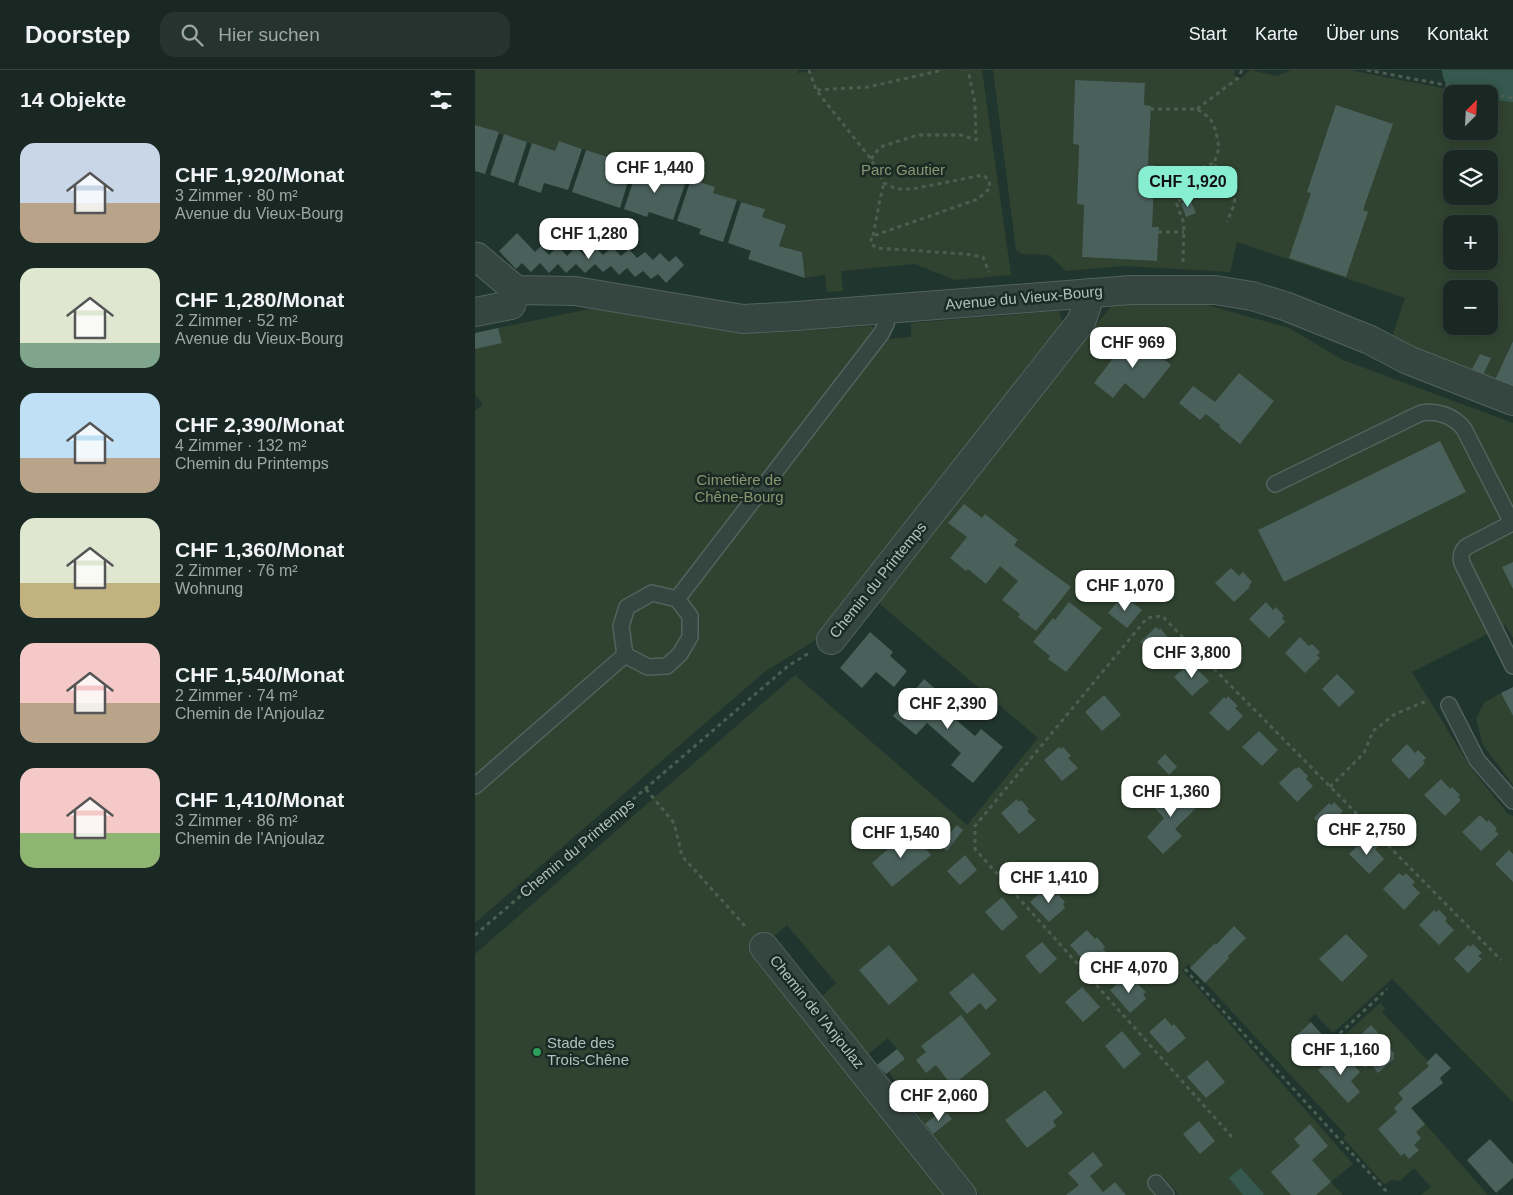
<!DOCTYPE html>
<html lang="de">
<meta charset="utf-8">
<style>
:root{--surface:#192823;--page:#263430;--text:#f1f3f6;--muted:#9fa6a6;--line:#374441;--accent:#88eed2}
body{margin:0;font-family:Helvetica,sans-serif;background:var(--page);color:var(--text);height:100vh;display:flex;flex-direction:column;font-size:19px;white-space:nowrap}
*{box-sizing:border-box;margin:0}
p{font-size:16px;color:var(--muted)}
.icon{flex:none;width:28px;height:28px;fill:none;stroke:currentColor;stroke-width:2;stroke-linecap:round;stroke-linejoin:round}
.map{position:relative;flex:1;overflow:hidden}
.side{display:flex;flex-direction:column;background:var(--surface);width:475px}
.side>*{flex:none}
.needle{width:32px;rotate:24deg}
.fabs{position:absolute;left:968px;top:15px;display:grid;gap:10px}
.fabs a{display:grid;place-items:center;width:55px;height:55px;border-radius:10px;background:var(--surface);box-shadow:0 2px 12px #0003,0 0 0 1px var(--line);font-size:25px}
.price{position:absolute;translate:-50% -42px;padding:0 11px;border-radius:10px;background:#fff;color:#222;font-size:16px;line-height:32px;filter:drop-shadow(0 1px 2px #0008)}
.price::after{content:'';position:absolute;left:50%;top:30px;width:15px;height:11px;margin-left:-8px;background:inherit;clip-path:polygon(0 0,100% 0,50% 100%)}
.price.current{background:var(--accent);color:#111}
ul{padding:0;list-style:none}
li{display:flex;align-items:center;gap:15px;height:125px;padding:0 20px}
li span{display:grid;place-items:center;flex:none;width:140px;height:100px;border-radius:15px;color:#555}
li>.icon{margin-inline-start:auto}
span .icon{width:60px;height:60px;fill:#fffc;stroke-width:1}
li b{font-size:21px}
h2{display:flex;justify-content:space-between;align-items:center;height:60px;padding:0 20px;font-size:21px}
header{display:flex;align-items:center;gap:30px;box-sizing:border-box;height:70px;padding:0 25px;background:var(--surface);border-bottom:1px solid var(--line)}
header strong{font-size:24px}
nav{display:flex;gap:28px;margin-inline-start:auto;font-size:18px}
.search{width:350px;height:45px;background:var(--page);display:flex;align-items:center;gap:12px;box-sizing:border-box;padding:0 18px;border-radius:15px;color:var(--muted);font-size:19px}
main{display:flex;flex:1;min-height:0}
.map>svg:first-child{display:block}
.green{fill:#304330;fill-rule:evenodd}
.water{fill:#35594e}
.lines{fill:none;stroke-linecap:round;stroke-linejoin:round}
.river{stroke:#35594e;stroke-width:50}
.building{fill:#4a605a}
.service-casing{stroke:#52635e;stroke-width:18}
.minor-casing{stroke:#52635e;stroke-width:30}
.path{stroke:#4c5e51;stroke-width:3;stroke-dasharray:4 4;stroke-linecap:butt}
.service{stroke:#354540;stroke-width:15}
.minor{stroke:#354540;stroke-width:28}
.leisure-dot{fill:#2e9e5b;stroke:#1a2a25;stroke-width:2}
.labels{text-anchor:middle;stroke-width:5;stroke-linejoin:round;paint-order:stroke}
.park-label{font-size:15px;fill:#899670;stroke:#1a2a25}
.street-label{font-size:15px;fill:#afc2bd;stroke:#1a2a25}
.poi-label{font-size:15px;fill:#afc2bd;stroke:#1a2a25;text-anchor:start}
</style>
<header>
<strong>Doorstep</strong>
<div class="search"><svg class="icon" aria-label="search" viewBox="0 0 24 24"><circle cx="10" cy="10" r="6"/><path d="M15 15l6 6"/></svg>Hier suchen</div>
<nav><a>Start</a><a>Karte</a><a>Über uns</a><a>Kontakt</a></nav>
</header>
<main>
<section class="side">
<h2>14 Objekte<svg class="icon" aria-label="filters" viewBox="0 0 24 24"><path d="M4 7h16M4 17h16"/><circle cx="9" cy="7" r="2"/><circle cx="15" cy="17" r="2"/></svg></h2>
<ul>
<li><span style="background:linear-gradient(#c9d6e8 60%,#b9a48a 0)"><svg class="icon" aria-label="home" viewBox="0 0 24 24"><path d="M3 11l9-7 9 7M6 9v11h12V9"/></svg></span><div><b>CHF 1,920/Monat</b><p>3 Zimmer · 80 m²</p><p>Avenue du Vieux-Bourg</p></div></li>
<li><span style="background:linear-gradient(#dfe7d0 75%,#7fa58c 0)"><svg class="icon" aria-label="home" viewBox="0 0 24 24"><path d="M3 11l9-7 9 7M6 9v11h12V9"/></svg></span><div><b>CHF 1,280/Monat</b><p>2 Zimmer · 52 m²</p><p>Avenue du Vieux-Bourg</p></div></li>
<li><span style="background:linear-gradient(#bfe0f5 65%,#b9a48a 0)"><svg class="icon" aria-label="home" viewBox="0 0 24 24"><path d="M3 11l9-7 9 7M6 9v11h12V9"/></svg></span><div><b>CHF 2,390/Monat</b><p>4 Zimmer · 132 m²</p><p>Chemin du Printemps</p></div></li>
<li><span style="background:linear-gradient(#dfe7d0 65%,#c2b280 0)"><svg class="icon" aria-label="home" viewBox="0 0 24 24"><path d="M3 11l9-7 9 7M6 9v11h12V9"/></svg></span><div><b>CHF 1,360/Monat</b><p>2 Zimmer · 76 m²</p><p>Wohnung</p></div></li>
<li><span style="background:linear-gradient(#f6c9c9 60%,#b9a48a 0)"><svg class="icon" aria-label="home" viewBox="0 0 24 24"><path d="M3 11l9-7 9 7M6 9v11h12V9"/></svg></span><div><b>CHF 1,540/Monat</b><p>2 Zimmer · 74 m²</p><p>Chemin de l'Anjoulaz</p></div></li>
<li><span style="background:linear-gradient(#f6c9c9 65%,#8fb573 0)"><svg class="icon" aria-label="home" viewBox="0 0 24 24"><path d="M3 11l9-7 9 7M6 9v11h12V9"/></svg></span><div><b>CHF 1,410/Monat</b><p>3 Zimmer · 86 m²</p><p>Chemin de l'Anjoulaz</p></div></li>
</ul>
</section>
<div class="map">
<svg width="1038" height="1125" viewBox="0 0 1038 1125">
<rect width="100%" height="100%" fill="#21352f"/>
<g class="green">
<polygon points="0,0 322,0 323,3 345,0 507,0 536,205 480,210 440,194 366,201 368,221 352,222 350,205 330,208 327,182 304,176 311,155 287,147 289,139 238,123 239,117 188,100 186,105 84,71 80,81 0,56"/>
<path d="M 518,0 L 760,0 L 759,5 L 765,9 L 775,0 L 802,6 L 817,0 L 874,0 L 997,24 L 976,24 L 976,61 L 1014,61 L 1014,27 L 1038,31 L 1038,271 L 1018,314 L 916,270 L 930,228 L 762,172 L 755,202 L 649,196 L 591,201 L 574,185 L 547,184 L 541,180 ZM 600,10 L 670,13 L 669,35 L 676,36 L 673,95 L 677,157 L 684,157 L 682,191 L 607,187 L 609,135 L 602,134 L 604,75 L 598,74 ZM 976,89 L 1014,89 L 1014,126 L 976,126 ZM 976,154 L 1014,154 L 1014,191 L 976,191 ZM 976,219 L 1014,219 L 1014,256 L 976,256 Z"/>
<polygon points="639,233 729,234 814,258 868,290 1038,353 1038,568 1030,555 937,602 996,698 1033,744 1038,746 1038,1032 917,909 858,963 840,944 833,950 862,983 868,983 872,978 865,969 905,933 910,938 907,942 953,991 951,993 954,996 923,1023 1013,1125 946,1125 956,1117 939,1098 925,1111 917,1110 909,1114 868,1068 871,1065 713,894 707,900 878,1094 856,1112 868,1125 704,1125 688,1106 673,1117 679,1125 505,1125 491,1118 454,1068 458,1065 426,1022 428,1020 414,1002 430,989 413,968 390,987 343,930 361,913 312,855 283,880 472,1125 0,1125 0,884 320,605 492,755 563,668 400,530 498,405"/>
<polygon points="128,236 293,263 396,256 413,269 436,267 436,253 584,241 589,258 352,563 288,603 0,853 0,341 8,335 0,324 0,263"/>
<polygon points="1026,623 1038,646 1038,715 1008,675 1001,649 1009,633"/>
</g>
<polygon class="water" points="766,1098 789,1124 788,1125 768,1125 754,1108"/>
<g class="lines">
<polyline class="river" points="992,0 1038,7"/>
</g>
<g class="building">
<polygon points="600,10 670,13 669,35 676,36 673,95 680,95 677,157 684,157 682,191 607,187 609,135 602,134 604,75 598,74"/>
<polygon points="861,35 918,54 888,140 893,142 871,207 814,188 836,123 832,122"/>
<polygon points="0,55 24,62 10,104 0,101"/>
<polygon points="29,64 52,72 39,113 15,105"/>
<polygon points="84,71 107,79 93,120 69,113 66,123 43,115 57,73 80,81"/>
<polygon points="111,80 158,95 145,138 97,122"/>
<polygon points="163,97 186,105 188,100 212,108 198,150 174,142 172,147 149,139"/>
<polygon points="216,109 240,117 238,123 262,130 248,172 224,164 226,159 202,151"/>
<polygon points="715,129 721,143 711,147 706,133"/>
<polygon points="266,132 290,139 287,147 311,155 304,176 327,182 330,208 273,189 276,181 253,173"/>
<polygon points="42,163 60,182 66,176 74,185 83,176 92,186 101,177 110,186 120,177 128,185 137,177 146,186 154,179 162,188 170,182 178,190 185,183 194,192 201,186 209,195 191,213 183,204 176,209 168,201 160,207 152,198 144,205 136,196 128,202 120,194 110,203 101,194 91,203 83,194 74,203 65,193 56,202 47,193 41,199 24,181"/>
<polygon points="23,258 27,273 0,279 0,263"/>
<polygon points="657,264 696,295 669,329 650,313 638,328 619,313"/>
<polygon points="1038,271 1038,321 1018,314"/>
<polygon points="1005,284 1016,288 1007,307 996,301"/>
<polygon points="764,303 799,331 765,374 744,357 745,355 731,344 725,350 704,333 718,316 740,332"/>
<polygon points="965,371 991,422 809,512 783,460"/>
<polygon points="489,434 507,448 510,444 543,470 539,475 596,517 561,561 543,547 545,544 527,530 543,511 525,496 511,514 493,499 491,501 475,488 492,467 473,453"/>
<polygon points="1038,492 1038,519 1027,497"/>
<polygon points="756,498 764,506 768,502 777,512 774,516 775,517 759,532 740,513"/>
<polygon points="648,525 667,540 652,558 633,543"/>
<polygon points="594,532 627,558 591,602 573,589 575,586 558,572 578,548 580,550"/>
<polygon points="791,532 798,540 801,537 809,546 807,548 810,552 794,568 774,549"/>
<polygon points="681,557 684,560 685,558 700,576 684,592 665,572"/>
<polygon points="395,562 418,582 415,586 432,601 419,617 401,602 387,618 365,598"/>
<polygon points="825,567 834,576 837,574 845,582 842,585 845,588 830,603 810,583"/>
<polygon points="715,592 717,594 719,592 725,598 723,600 734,611 717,626 699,607"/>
<polygon points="862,604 880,622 864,637 847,619"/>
<polygon points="449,609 472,629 466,637 500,666 506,659 528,677 498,713 476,695 486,683 452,653 441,665 418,646"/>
<polygon points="1038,617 1038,646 1026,623"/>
<polygon points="629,625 646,645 627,661 610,642"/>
<polygon points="753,626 763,636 760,638 768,646 753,661 734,643 749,627 751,629"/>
<polygon points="784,661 803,680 787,696 767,677"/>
<polygon points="932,674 940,683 943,680 951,688 948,691 950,693 934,709 916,690"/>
<polygon points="584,677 586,679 588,677 596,686 593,688 603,698 587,711 569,690"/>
<polygon points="690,684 702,697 694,705 682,692"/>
<polygon points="824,697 833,706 831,709 838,716 822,732 804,713 820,698 821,699"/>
<polygon points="966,709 975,719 977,717 985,725 983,727 986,730 970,746 949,725"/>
<polygon points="700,714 722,737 700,759 707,766 688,784 672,767 689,748 678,736"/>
<polygon points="542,729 544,732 546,730 554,739 552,741 561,750 544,764 526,743"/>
<polygon points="859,732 868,741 865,744 874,753 859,768 839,748 854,733 857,735"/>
<polygon points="1005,745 1012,752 1014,750 1022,759 1020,761 1024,764 1006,781 987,762"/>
<polygon points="482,755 488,760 472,781 464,775"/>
<polygon points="435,760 456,785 417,817 397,793"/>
<polygon points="895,768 903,777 900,779 909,789 894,804 874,784 890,769 892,771"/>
<polygon points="1034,780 1038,784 1038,812 1020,794"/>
<polygon points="490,785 502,800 485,815 472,801"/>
<polygon points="924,803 928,806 931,803 940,812 937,815 945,823 929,840 908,819"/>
<polygon points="572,817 581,826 583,824 590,832 588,834 590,838 574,852 555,832"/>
<polygon points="527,827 543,847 527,861 510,842"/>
<polygon points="959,840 961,842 964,840 972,848 970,851 979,860 964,875 944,855"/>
<polygon points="759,856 771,868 753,886 754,888 730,913 715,898 740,873 741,875"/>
<polygon points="612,860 620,869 622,867 630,877 628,879 631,882 614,897 595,875"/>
<polygon points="871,864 893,886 867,912 844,889"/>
<polygon points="567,872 582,889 565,904 550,886"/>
<polygon points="998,874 1007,883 1003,886 1007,889 993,903 979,889 993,875 995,877"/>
<polygon points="414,875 443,910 414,935 384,900"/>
<polygon points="498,903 522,930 511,940 505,933 492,944 474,923"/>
<polygon points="652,906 660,915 662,913 671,922 668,924 671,929 655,943 635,920"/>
<polygon points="607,917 625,937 608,952 590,932"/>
<polygon points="486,945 516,984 477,1016 461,995 451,1003 441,990 451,982 446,976"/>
<polygon points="690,948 697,956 699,954 711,968 693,983 674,962"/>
<polygon points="836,952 858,977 839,995 816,971"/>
<polygon points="896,955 914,975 913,976 919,983 919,989 903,1003 895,993 890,998 872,978"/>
<polygon points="647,961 666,984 649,999 630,976"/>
<polygon points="422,979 430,989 411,1004 402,995"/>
<polygon points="862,983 868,983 885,1002 876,1011 885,1022 873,1033 843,1000"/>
<polygon points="961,983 976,998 965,1008 968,1013 936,1038 950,1054 941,1062 946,1068 939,1075 944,1080 934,1089 929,1083 926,1086 903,1059 922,1042 919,1038 928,1029 923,1023 954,996 951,993"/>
<polygon points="732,990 750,1012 731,1028 712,1007"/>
<polygon points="570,1020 588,1043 578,1051 581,1056 552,1078 530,1050"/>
<polygon points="469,1039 477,1049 458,1064 450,1054"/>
<polygon points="724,1051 740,1071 725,1084 708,1064"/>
<polygon points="835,1054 853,1076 837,1090 856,1112 841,1125 816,1125 796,1102 825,1076 819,1069"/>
<polygon points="1015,1069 1038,1094 1038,1108 1021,1123 992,1090"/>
<polygon points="618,1082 628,1095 615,1106 628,1122 640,1112 651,1125 591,1125 604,1115 593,1103"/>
</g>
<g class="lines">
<g class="service-casing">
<g id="service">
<path d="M 800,414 L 946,343 C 962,340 979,346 989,359 L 1037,453 L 991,477 C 986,482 985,486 987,493 L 1038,596"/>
<polygon points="177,523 202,529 215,546 215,567 205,584 192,596 173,597 150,585 146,556 152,537"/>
<polyline points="202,529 406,264 411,254 414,239"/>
<polyline points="974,635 1002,690 1038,731"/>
<polyline points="0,716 150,585"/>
<polyline points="681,1113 691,1125"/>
</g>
</g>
<g class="minor-casing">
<g id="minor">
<polyline points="0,188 2,187 41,220 100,221 268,249 321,246 656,220 740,220 777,226 810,236 895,270 933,290 1038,331"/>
<polyline points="0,242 36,235 41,220"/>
<polyline points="356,570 606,252 611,238 614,223"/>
<polyline points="289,877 487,1125"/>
</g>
</g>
<g class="path">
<polyline points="334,0 341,20 396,89 409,113 421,119 437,119 508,105 514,110 515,118 503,129 398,166 395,172 401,178 491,184 508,187 514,202"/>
<polyline points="892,0 1038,28"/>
<polyline points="342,20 393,17 468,0"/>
<polyline points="675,39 722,39 735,48 741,61 744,78 739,93 760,125 759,135 752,152"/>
<polyline points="722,39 763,8 767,0"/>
<polyline points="396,89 405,77 443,65 486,65 501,70 500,33 493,0"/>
<polyline points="679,98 723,99 739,93"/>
<polyline points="683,162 709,162"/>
<polyline points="398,166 405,129 409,113"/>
<polyline points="708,192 709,154 701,132 721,123 723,99"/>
<polyline points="855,717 889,683 898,661 920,644 954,630"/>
<polyline points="171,719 199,753 207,786 270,856"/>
<polyline points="0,865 313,596 334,583"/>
<polyline points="710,899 910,1120 915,1122"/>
<polyline points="859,969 912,919"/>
<polyline points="757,1067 500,779 500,756 672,548 687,546 1026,890"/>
</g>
<use href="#service" class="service"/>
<use href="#minor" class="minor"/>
</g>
<circle class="leisure-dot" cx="62" cy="982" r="5"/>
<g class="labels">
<g class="park-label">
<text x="428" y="105">Parc Gautier</text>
<text x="264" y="415">Cimetière de<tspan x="264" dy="17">Chêne-Bourg</tspan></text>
</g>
<g class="street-label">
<text transform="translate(549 228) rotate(-5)" y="5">Avenue du Vieux-Bourg</text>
<text transform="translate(403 510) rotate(-51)" y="5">Chemin du Printemps</text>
<text transform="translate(102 778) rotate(-40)" y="5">Chemin du Printemps</text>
<text transform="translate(342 942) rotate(51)" y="5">Chemin de l'Anjoulaz</text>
</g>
<g class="poi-label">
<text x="72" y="978">Stade des<tspan x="72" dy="17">Trois-Chêne</tspan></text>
</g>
</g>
</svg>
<div class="fabs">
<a><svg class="needle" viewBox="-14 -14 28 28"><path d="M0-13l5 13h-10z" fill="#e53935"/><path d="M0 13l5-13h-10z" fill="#9fa6a6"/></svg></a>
<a><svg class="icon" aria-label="layers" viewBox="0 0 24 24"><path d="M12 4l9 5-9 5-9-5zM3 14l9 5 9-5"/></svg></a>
<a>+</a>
<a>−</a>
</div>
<b class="price" style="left:180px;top:124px">CHF 1,440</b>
<b class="price current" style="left:713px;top:138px">CHF 1,920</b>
<b class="price" style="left:114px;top:190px">CHF 1,280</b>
<b class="price" style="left:658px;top:299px">CHF 969</b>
<b class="price" style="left:650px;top:542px">CHF 1,070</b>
<b class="price" style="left:717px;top:609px">CHF 3,800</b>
<b class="price" style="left:473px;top:660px">CHF 2,390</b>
<b class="price" style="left:696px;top:748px">CHF 1,360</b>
<b class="price" style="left:892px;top:786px">CHF 2,750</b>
<b class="price" style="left:426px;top:789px">CHF 1,540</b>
<b class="price" style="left:574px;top:834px">CHF 1,410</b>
<b class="price" style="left:654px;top:924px">CHF 4,070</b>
<b class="price" style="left:866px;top:1006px">CHF 1,160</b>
<b class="price" style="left:464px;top:1052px">CHF 2,060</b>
</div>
</main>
